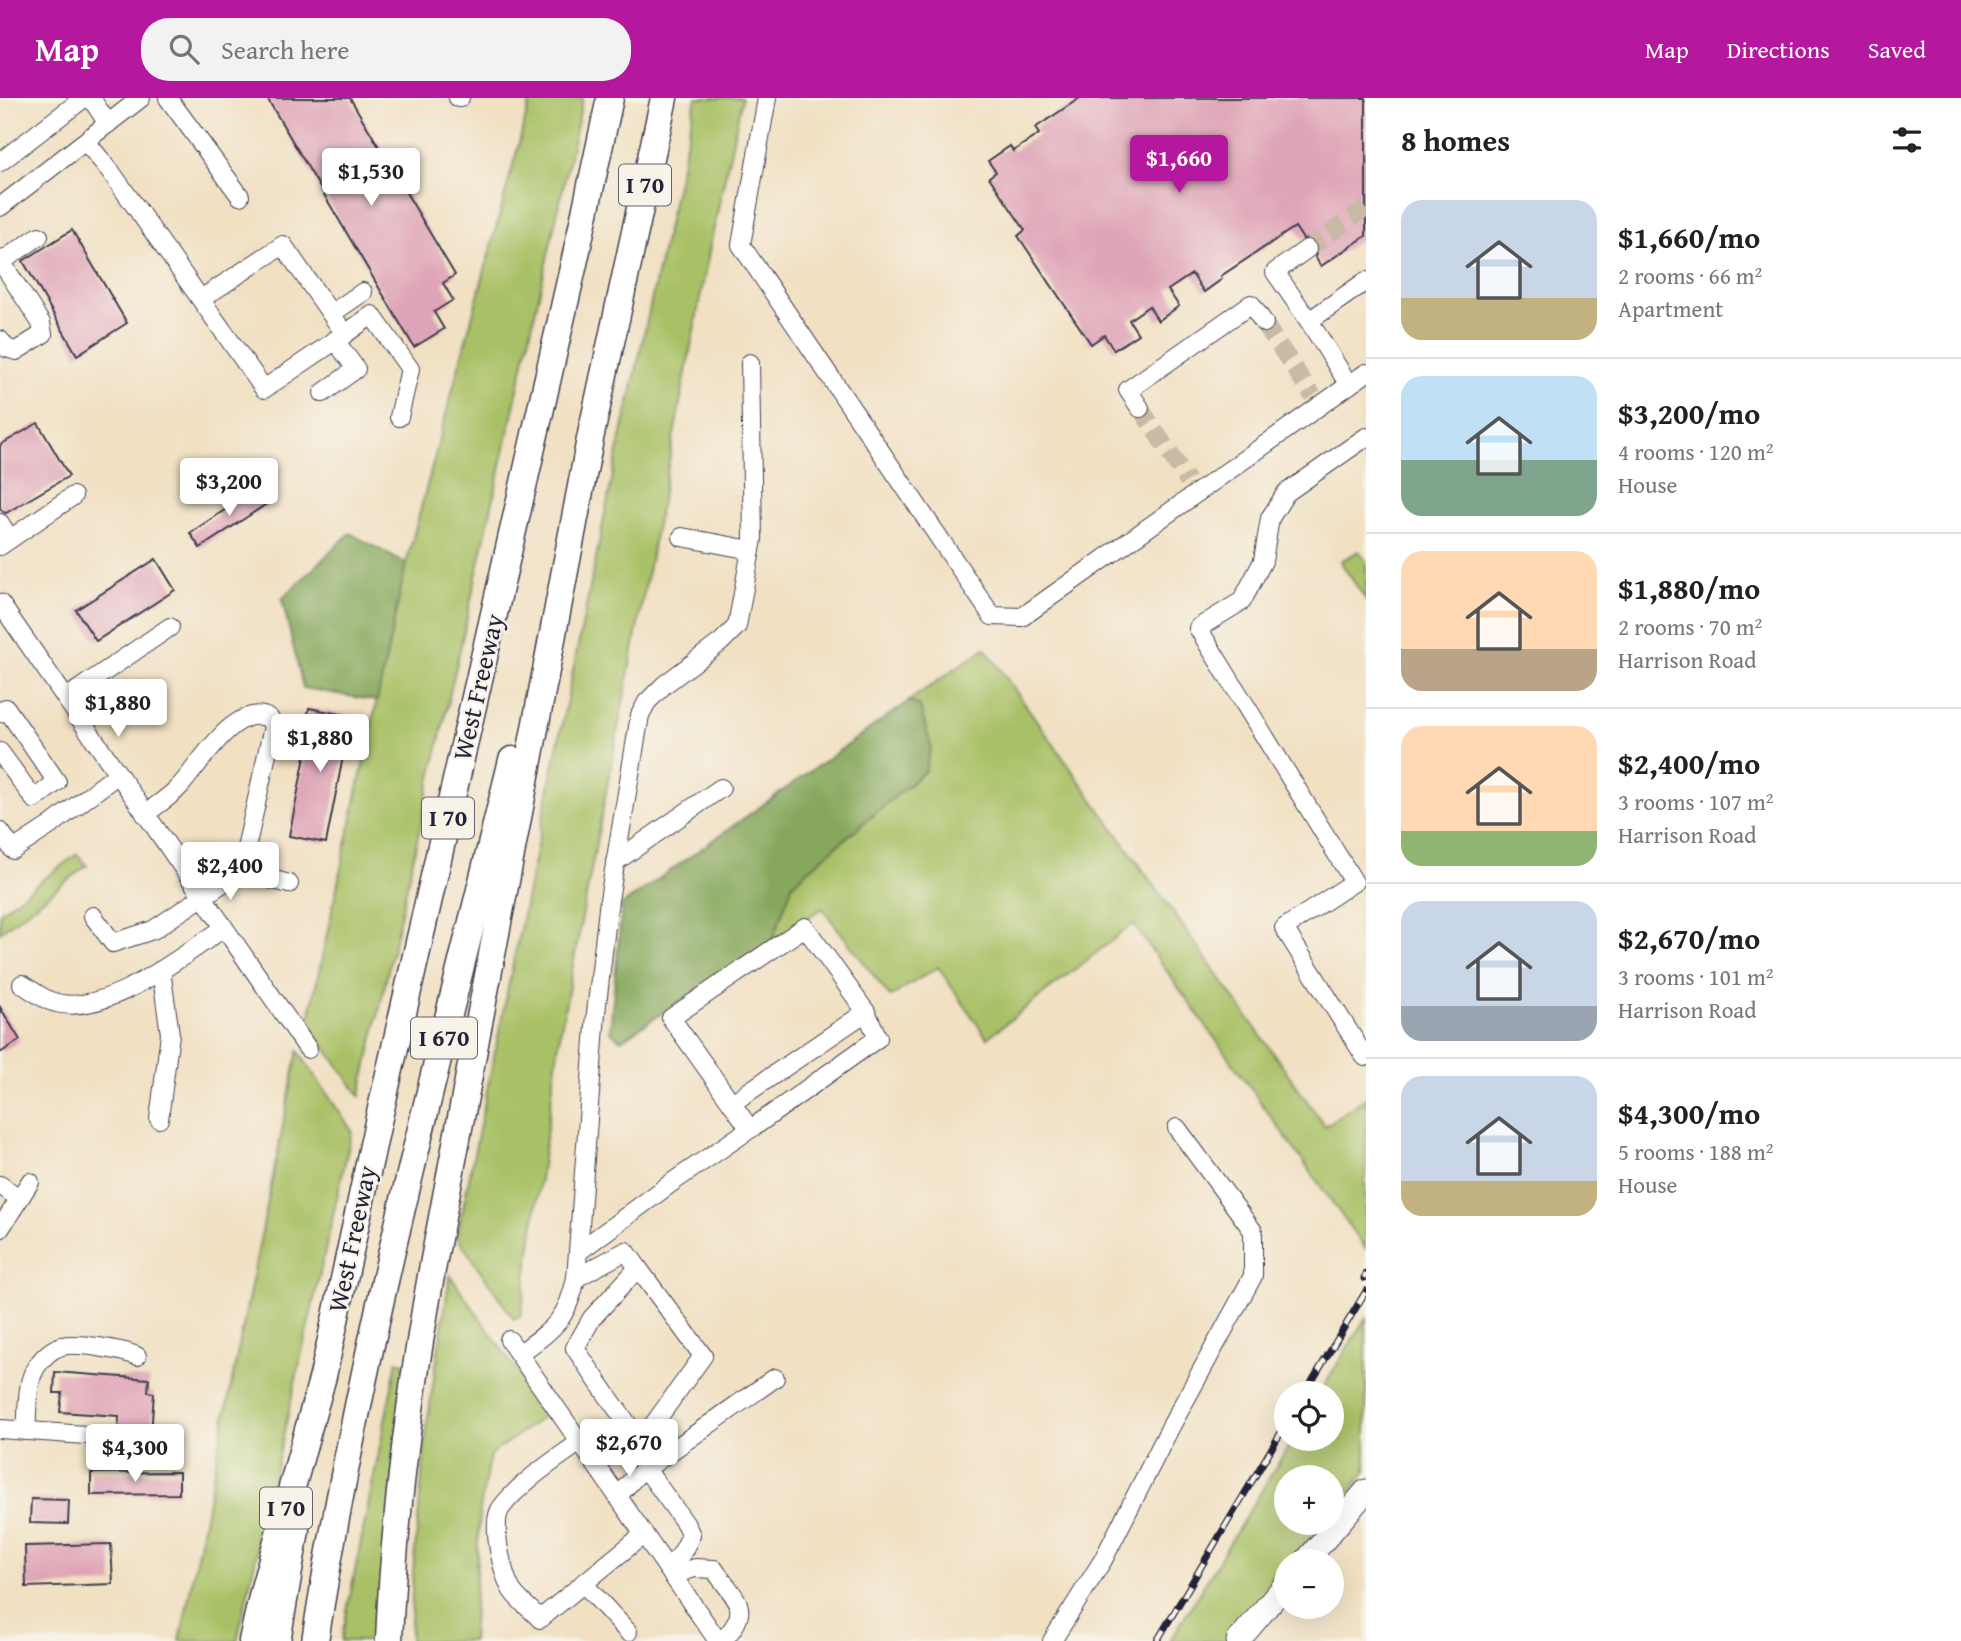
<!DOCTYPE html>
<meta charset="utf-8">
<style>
:root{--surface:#fff;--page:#f2f2f2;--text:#222;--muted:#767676;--line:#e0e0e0;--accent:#b5179e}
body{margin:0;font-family:"Gentium Book Plus",serif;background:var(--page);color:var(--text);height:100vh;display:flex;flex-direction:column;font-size:26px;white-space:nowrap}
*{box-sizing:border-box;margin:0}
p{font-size:23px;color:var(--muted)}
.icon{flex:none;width:38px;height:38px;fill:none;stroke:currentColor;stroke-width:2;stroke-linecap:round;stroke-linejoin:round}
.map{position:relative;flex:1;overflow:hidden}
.sheet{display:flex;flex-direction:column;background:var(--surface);width:595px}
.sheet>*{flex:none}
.fabs{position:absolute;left:1274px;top:1283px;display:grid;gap:14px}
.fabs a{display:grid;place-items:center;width:70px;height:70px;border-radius:50%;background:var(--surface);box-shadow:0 7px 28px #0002;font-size:35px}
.price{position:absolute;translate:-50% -60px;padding:0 16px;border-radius:7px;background:#fff;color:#222;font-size:23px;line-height:46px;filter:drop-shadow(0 2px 4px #0008)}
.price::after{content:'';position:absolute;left:50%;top:42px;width:21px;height:16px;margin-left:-10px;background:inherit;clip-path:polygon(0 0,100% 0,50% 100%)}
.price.current{background:var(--accent);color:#fff}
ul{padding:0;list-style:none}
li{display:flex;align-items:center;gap:21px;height:175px;padding:0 35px}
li+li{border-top:2px solid var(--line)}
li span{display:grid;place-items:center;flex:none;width:196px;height:140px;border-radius:21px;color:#555}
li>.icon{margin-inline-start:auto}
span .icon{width:84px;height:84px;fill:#fffc;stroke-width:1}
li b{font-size:30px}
h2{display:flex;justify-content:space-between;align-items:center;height:84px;padding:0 35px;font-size:30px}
header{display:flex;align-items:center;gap:42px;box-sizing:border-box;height:98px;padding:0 35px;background:var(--accent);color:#fff}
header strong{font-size:33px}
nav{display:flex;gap:38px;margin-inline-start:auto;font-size:24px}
.search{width:490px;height:63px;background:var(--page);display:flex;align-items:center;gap:18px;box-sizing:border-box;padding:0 24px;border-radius:28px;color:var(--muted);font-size:26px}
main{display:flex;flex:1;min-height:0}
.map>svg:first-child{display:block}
.green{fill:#a9c166;stroke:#667250;stroke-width:2}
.forest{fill:#86a75b;stroke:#54644b;stroke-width:2}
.building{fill:#dfa4b7}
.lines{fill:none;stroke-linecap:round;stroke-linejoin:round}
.minor-tunnel{stroke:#c8baa7;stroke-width:18;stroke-dasharray:18 9;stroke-linecap:butt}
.minor-casing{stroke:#413e4f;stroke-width:20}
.major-casing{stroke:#413e4f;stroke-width:25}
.highway-casing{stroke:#413e4f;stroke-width:29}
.minor{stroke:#fff;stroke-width:18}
.major{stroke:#fff;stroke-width:23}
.highway{stroke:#fff;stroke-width:26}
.rail-casing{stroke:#22223b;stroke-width:7}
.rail{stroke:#f7f3e8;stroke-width:4.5;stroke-dasharray:13;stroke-linecap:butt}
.labels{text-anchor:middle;stroke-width:5;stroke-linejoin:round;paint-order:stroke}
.shield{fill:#f7f3e8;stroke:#62616f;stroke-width:2}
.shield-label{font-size:24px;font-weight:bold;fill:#22223b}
.street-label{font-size:26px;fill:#22223b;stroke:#f7f3e8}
</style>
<header>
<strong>Map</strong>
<div class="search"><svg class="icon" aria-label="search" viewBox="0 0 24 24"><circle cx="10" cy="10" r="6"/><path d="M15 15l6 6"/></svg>Search here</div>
<nav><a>Map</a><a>Directions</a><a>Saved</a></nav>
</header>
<main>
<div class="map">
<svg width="1366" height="1543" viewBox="0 0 1366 1543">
<rect width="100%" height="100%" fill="#f7f3e8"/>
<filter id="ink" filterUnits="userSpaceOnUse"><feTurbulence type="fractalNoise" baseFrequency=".0143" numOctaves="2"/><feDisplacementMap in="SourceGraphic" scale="14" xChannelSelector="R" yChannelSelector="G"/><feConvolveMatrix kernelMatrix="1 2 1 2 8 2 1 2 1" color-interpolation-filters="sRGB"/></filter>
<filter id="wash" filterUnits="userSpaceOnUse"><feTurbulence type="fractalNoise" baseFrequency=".00686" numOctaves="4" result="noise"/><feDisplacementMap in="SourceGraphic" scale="28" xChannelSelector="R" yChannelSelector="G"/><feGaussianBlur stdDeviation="1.57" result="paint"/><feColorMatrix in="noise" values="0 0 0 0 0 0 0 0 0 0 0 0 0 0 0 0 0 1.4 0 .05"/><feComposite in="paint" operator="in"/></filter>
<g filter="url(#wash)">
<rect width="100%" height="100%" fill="#f1e0c2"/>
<g class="green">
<polygon points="531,0 583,0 360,998 308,925 406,466"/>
<polygon points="696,0 742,0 710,148 561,930 521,1218 514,1221 457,1139 614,372"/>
<polygon points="1359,453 1366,463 1366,502 1340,463"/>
<polygon points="985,550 1325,1028 1366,1000 1365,1150 1133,826 987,940 938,869 890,899 822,810 772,843 793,785 925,673 920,609 909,603"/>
<polygon points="77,756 87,767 0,834 0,814"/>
<polygon points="298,953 352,1033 237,1543 180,1543"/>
<polygon points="450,1177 547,1316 490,1357 480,1411 472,1543 410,1543 413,1475 427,1326"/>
<polygon points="1366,1219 1366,1373 1332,1415 1332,1379 1286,1379 1286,1424 1324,1425 1293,1463 1286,1463 1286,1471 1226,1543 1170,1543 1293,1341 1332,1340 1332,1295 1320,1295"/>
<polygon points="397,1263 404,1265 377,1543 341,1543"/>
</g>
<g class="forest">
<polygon points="350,435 406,466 377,603 303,590 282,501"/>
<polygon points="909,603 920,608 931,649 925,673 793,785 772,843 621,942 610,933 622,807"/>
</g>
<g id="blocks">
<g class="building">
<polygon points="267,0 350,0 455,177 443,185 453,202 434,214 444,231 414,249"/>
<polygon points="1080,0 1366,0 1366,138 1321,168 1315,159 1318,151 1317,145 1311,140 1303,141 1295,129 1221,178 1222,181 1204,194 1192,176 1168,192 1179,208 1158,223 1149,208 1129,222 1138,236 1114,252 1104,237 1091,246 1018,138 1025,132 989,79 996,74 988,63 1010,48 1013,53 1039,36 1035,30"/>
<polygon points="72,132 127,225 77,257 23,163"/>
<polygon points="38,325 69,378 6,415 3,414 0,410 0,347"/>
<polygon points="258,390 268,405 200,450 190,435"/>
<polygon points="156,461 175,492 96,543 76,512"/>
<polygon points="309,610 351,618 326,745 289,738 306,654 301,653"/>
<polygon points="0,909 20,942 0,955"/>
<polygon points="55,1274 149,1281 148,1294 154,1295 151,1336 118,1334 119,1318 60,1314 62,1295 54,1295"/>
<polygon points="179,1374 179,1396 91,1397 91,1375"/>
<polygon points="31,1401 69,1402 68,1426 30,1425"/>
<polygon points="111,1446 113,1486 26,1489 25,1448"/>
</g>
</g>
</g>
<g filter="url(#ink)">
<use href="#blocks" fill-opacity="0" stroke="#413e4f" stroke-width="2"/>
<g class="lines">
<g class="minor-tunnel">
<polyline points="1307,151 1366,110"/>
<polyline points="1264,225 1313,298"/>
<polyline points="1140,310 1188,383"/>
</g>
<g class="minor-casing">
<g id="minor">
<polyline points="91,0 108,26"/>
<polyline points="168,0 240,98"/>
<polyline points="458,0 460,0"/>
<polyline points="767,0 741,147 992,518 1022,519 1366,275"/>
<polyline points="86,44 111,74 264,291 345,236"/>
<polyline points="0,64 84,0"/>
<polyline points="0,109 141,0"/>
<polyline points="1307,151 1275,174 1309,223"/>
<polyline points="0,162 41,225 43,236 16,253 6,250 0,242"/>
<polyline points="1,164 39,138"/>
<polyline points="201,201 283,147 345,236 372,217 410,271 399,319"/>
<polyline points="331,216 363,194"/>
<polyline points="1349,287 1309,223 1366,183"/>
<polyline points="323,295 356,271 335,242"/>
<polyline points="1140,310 1128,292 1251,206 1264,225"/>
<polyline points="0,425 10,441"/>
<polyline points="682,439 751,452"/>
<polyline points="0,448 73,398"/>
<polyline points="0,505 308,951"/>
<polyline points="66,600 170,529"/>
<polyline points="0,615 6,610 57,684 34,701 0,654"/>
<polyline points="0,733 13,752 51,727 118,676"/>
<polyline points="615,764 721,690"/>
<polyline points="241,773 289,786"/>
<path d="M 93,818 L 113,845 L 153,832 L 241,773 L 273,629 L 270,621 C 237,601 199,668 180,688 C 170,699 157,707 145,716"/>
<path d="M 22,886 C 31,892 41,899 50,903 C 102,923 183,857 224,830"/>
<polyline points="1365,959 1284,830 1354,784 1198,530 1242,503 1263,463 1270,420 1286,395 1366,339"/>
<polyline points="732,1005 866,914"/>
<polyline points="159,1021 170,936 161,872"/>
<polyline points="0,1087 19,1100"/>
<polyline points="0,1131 30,1084"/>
<polyline points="578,1154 674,1083 750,1031 755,1028 878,940 866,914 805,829 671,920 750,1031"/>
<polyline points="576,1180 626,1153 638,1170"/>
<polyline points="509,1242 718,1543"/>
<path d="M 519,1256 C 553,1231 567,1223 576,1180 L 596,915 L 609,802 L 640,617 L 647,604 L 664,587 L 721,544 L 737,528 L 753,441 L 750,265"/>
<polyline points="0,1331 100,1338"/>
<path d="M 26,1333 C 28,1316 26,1294 32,1278 C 36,1266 49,1251 62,1248 C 77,1244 122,1252 137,1258"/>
<path d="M 637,1340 L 653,1327 L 703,1258 L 638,1170 L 592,1220 L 575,1250 C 601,1289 628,1327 655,1364"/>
<path d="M 580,1344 C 555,1362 519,1385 501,1410 C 490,1425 503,1480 513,1494 C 520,1504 532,1512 540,1521 L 644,1436"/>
<polyline points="646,1371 685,1425 691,1437 682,1455 668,1471"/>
<polyline points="618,1398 636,1378 775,1280"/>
<path d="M 672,1477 L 695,1470 L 714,1471 C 736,1503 754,1510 722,1543"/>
<polyline points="583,1485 628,1534"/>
<polyline points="1052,1543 1103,1462 1170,1330 1253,1178 1253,1133 1177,1030"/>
</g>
</g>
<g class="major-casing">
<g id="major">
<polyline points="1306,1463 1366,1393"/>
<polyline points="1238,1543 1286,1486"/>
</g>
</g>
<g class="highway-casing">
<g id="highway">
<polyline points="252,1543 264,1490 323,1278 378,1024 575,161 610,0"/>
<polyline points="277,1543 296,1432"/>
<path d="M 315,1543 C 361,1247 441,953 512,662"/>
<path d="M 389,1543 C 394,1418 410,1295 432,1172 L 590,341 L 664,0"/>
</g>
</g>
<use href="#minor" class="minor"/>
<use href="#major" class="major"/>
<use href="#highway" class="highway"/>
<g class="rail-casing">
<g id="rail">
<polyline points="1364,1180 1366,1176"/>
<polyline points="1305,1295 1366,1193"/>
<polyline points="1157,1543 1286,1326"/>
</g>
</g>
<use href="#rail" class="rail"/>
</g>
</g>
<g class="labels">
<g class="shield">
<rect x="619" y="66.5" width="52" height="41" rx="5"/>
<rect x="422" y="699.5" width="52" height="41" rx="5"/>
<rect x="411" y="919.5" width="66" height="41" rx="5"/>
<rect x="260" y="1389.5" width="52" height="41" rx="5"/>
</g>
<g class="shield-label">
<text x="645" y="95">I 70</text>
<text x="448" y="728">I 70</text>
<text x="444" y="948">I 670</text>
<text x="286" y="1418">I 70</text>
</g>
<g class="street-label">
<text transform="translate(478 589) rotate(-77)" y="9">West Freeway</text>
<text transform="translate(352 1141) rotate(-78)" y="9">West Freeway</text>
</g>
</g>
</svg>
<div class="fabs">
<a><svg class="icon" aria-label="locate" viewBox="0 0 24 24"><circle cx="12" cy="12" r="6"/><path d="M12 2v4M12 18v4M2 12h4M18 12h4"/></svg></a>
<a>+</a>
<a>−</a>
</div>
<b class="price current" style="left:1179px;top:97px">$1,660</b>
<b class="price" style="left:371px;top:110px">$1,530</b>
<b class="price" style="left:229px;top:420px">$3,200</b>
<b class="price" style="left:118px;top:641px">$1,880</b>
<b class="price" style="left:320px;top:676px">$1,880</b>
<b class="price" style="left:230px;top:804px">$2,400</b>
<b class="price" style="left:629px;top:1381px">$2,670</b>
<b class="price" style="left:135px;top:1386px">$4,300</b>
</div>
<section class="sheet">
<h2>8 homes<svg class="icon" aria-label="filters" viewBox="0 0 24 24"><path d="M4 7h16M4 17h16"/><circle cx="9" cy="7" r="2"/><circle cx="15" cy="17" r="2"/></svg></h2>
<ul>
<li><span style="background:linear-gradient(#c9d6e8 70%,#c2b280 0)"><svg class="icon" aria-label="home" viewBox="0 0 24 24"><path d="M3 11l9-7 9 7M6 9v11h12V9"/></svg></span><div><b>$1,660/mo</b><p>2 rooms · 66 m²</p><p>Apartment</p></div></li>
<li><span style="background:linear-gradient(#bfe0f5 60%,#7fa58c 0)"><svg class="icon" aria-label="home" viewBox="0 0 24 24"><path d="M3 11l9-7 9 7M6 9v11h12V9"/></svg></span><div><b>$3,200/mo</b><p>4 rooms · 120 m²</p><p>House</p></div></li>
<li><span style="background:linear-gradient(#ffd9b3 70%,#b9a48a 0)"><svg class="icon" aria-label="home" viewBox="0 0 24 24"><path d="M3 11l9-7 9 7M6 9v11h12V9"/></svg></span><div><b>$1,880/mo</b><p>2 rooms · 70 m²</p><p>Harrison Road</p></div></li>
<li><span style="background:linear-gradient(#ffd9b3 75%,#8fb573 0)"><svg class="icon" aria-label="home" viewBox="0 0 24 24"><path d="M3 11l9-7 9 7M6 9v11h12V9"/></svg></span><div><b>$2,400/mo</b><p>3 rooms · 107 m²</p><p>Harrison Road</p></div></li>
<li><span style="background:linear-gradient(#c9d6e8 75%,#9aa5b1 0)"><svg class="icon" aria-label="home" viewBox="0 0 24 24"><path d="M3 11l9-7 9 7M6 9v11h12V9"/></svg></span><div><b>$2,670/mo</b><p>3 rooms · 101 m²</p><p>Harrison Road</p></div></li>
<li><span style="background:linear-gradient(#c9d6e8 75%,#c2b280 0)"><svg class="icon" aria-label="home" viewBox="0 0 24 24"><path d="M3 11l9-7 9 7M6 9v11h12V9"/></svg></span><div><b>$4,300/mo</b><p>5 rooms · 188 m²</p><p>House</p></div></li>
</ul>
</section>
</main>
